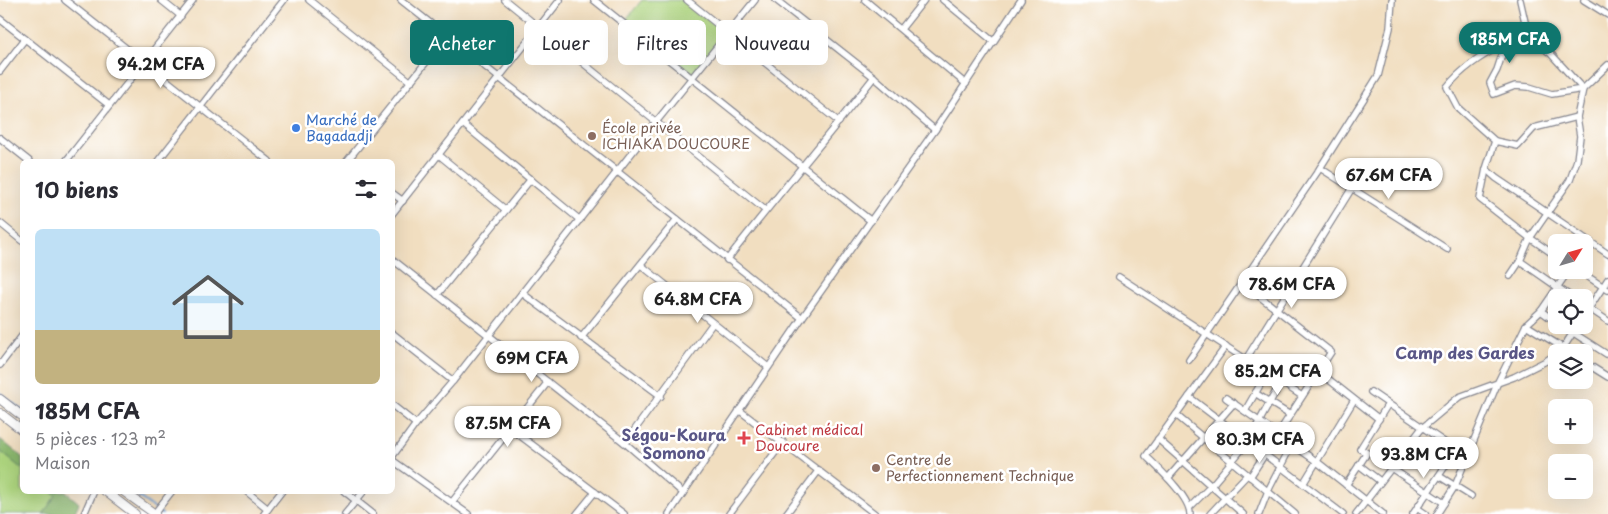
<!DOCTYPE html>
<html lang="fr">
<meta charset="utf-8">
<style>
:root{--surface:#fff;--page:#f2f2f3;--text:#2b2b33;--muted:#7c7c81;--accent:#0f766e}
body{margin:0;font-family:"Playpen Sans",sans-serif;background:var(--page);color:var(--text);height:100vh;display:flex;flex-direction:column;font-size:19px;white-space:nowrap}
*{box-sizing:border-box;margin:0}
p{font-size:16px;color:var(--muted)}
.icon{flex:none;width:28px;height:28px;fill:none;stroke:currentColor;stroke-width:2;stroke-linecap:round;stroke-linejoin:round}
.map{position:relative;flex:1;overflow:hidden}
.sheet{position:absolute;left:20px;top:159px;width:375px;height:335px;display:flex;flex-direction:column;background:var(--surface);border-radius:8px;box-shadow:0 5px 20px #0002}
.sheet>*{flex:none}
.banner{position:absolute;left:410px;top:20px;width:475px;height:45px;display:flex;gap:10px}
.needle{width:32px;rotate:53deg}
.controls{position:absolute;left:1548px;top:234px;display:grid;gap:10px}
.controls a{display:grid;place-items:center;width:45px;height:45px;border-radius:8px;background:var(--surface);box-shadow:0 5px 20px #0002;font-size:25px}
.price{position:absolute;translate:-50% -42px;padding:0 11px;border-radius:18px;background:#fff;color:#222;font-size:16px;line-height:32px;filter:drop-shadow(0 1px 2px #0008)}
.price::after{content:'';position:absolute;left:50%;top:30px;width:15px;height:11px;margin-left:-8px;background:inherit;clip-path:polygon(0 0,100% 0,50% 100%)}
.price.on{background:var(--accent);color:#fff}
ul{padding:0;list-style:none}
li{display:grid;align-content:center;gap:10px;height:265px;padding:0 15px}
li span{display:grid;place-items:center;height:155px;border-radius:8px;color:#555}
li>.icon{margin-inline-start:auto}
span .icon{width:90px;height:90px;fill:#fffc;stroke-width:1}
li b{font-size:21px}
h2{display:flex;justify-content:space-between;align-items:center;height:60px;padding:0 15px;font-size:21px}
.tag{padding:0 18px;border-radius:8px;background:var(--surface);box-shadow:0 5px 20px #0002;font-size:18px;line-height:45px}
.tag.on{background:var(--accent);color:#fff}
.map>svg:first-child{display:block}
.green{fill:#acd37d;stroke:#64816e}
.forest{fill:#89b56c;stroke:#527265}
.lines{fill:none;stroke-linecap:round;stroke-linejoin:round}
.stream{stroke:#6ba2d9;stroke-width:2}
.minor-casing{stroke:#86868f;stroke-width:8}
.major-casing{stroke:#86868f;stroke-width:10}
.minor{stroke:#fff;stroke-width:5.5}
.major{stroke:#fff;stroke-width:8}
.shop-dot{fill:#3f7fe0;stroke:#fff;stroke-width:2}
.education-dot{fill:#8d6e63;stroke:#fff;stroke-width:2}
.health-dot{fill:#e0444e;stroke:#fff;stroke-width:2}
.labels{text-anchor:middle;stroke-width:5;stroke-linejoin:round;paint-order:stroke}
.shop-label{font-size:14px;fill:#366cbe;stroke:#fff;text-anchor:start}
.education-label{font-size:14px;fill:#785e54;stroke:#fff;text-anchor:start}
.health-label{font-size:14px;fill:#be3a42;stroke:#fff;text-anchor:start}
.quarter-label{font-size:16px;font-weight:bold;fill:#595686;stroke:#fff}
</style>
<div class="map">
<svg width="1608" height="514" viewBox="0 0 1608 514">
<rect width="100%" height="100%" fill="#fff"/>
<filter id="ink" filterUnits="userSpaceOnUse"><feTurbulence type="fractalNoise" baseFrequency=".02" numOctaves="2"/><feDisplacementMap in="SourceGraphic" scale="10" xChannelSelector="R" yChannelSelector="G"/><feConvolveMatrix kernelMatrix="1 2 1 2 8 2 1 2 1" color-interpolation-filters="sRGB"/></filter>
<filter id="wash" filterUnits="userSpaceOnUse"><feTurbulence type="fractalNoise" baseFrequency=".0096" numOctaves="4" result="noise"/><feDisplacementMap in="SourceGraphic" scale="20" xChannelSelector="R" yChannelSelector="G"/><feGaussianBlur stdDeviation="1.12" result="paint"/><feColorMatrix in="noise" values="0 0 0 0 0 0 0 0 0 0 0 0 0 0 0 0 0 1.4 0 .05"/><feComposite in="paint" operator="in"/></filter>
<g filter="url(#wash)">
<rect width="100%" height="100%" fill="#f1dec0"/>
<g class="green">
<polygon points="642,0 687,0 728,33 692,78 623,23"/>
<polygon points="0,448 22,465 22,491 58,491 48,514 0,514"/>
</g>
<g class="forest">
<polygon points="0,439 22,457 22,469 0,451"/>
<polygon points="51,491 65,491 79,503 74,514 43,514 56,495"/>
</g>
<g class="lines">
<g class="stream">
<polyline points="0,393 22,410"/>
<polyline points="131,491 162,514"/>
</g>
</g>
</g>
<g filter="url(#ink)">
<g class="lines">
<g class="minor-casing">
<g id="minor">
<polyline points="65,0 269,161"/>
<polyline points="161,0 181,16"/>
<polyline points="309,0 411,82"/>
<polyline points="401,0 802,318"/>
<polyline points="505,0 765,210"/>
<polyline points="594,0 871,221"/>
<polyline points="687,0 839,122"/>
<polyline points="776,0 874,77 935,130"/>
<polyline points="865,0 966,84"/>
<polyline points="943,0 994,42"/>
<polyline points="1520,0 1528,35"/>
<polyline points="1584,0 1608,15"/>
<polyline points="0,19 109,105"/>
<polyline points="901,29 924,0"/>
<polygon points="1528,35 1551,54 1583,89 1552,94 1529,87 1515,86 1494,94 1490,83 1497,70 1506,43"/>
<polyline points="0,71 25,39"/>
<polyline points="463,124 580,220"/>
<polyline points="0,138 29,161"/>
<path d="M 1495,141 L 1458,108 L 1447,87 C 1463,67 1484,54 1506,43"/>
<polyline points="439,155 506,210"/>
<polyline points="66,161 193,0"/>
<polyline points="158,161 284,0"/>
<polyline points="347,161 447,36"/>
<polyline points="1320,168 1447,249"/>
<polyline points="1486,169 1496,178 1608,254"/>
<polyline points="392,193 403,201"/>
<polyline points="392,214 560,0"/>
<polyline points="0,223 22,241"/>
<polyline points="1556,256 1530,238 1480,199 1486,169 1495,141 1518,146 1534,128 1577,117"/>
<polyline points="392,259 625,443 683,493"/>
<path d="M 727,260 C 775,198 826,139 874,77"/>
<polyline points="1520,261 1573,298"/>
<polyline points="641,265 768,367"/>
<polyline points="1569,270 1541,311 1526,325 1570,352"/>
<polyline points="1578,270 1608,290"/>
<polyline points="1510,276 1520,261 1530,238 1570,180 1577,160 1580,136 1577,117 1583,89 1608,65"/>
<polyline points="1119,277 1302,396"/>
<polyline points="1241,282 1331,352 1250,477"/>
<polyline points="522,293 661,396"/>
<polyline points="437,295 531,179"/>
<polyline points="1584,305 1608,321"/>
<polyline points="1541,311 1556,322"/>
<polyline points="1584,316 1608,279"/>
<polyline points="1561,325 1608,355"/>
<polyline points="392,333 453,381"/>
<polyline points="581,338 677,219"/>
<polyline points="1558,352 1563,348 1578,325"/>
<polyline points="1246,359 1352,188"/>
<polyline points="1189,360 1320,168 1378,76 1390,28 1392,0"/>
<polyline points="1584,362 1608,377"/>
<polyline points="0,365 22,336"/>
<polyline points="1318,371 1379,419"/>
<polyline points="1371,392 1447,444"/>
<polyline points="1255,393 1290,415"/>
<polyline points="1189,397 1343,514"/>
<polyline points="1226,398 1316,461 1383,514"/>
<polyline points="392,405 416,424"/>
<polyline points="739,410 875,514"/>
<polyline points="1245,411 1267,373"/>
<polyline points="1176,415 1295,514"/>
<polyline points="510,428 624,514"/>
<polyline points="1158,439 1243,514"/>
<polyline points="625,443 713,323"/>
<polyline points="1219,451 1234,431"/>
<polyline points="392,457 416,424 453,381 656,122 755,0"/>
<polyline points="392,460 468,514"/>
<polyline points="1359,465 1380,481"/>
<polyline points="1391,468 1444,503"/>
<polyline points="1439,476 1471,496"/>
<polyline points="1168,478 1234,403"/>
<polyline points="1303,484 1354,400"/>
<polyline points="1346,485 1367,453 1360,449 1388,404"/>
<polyline points="246,491 268,509"/>
<polyline points="344,491 373,514"/>
<polyline points="452,502 548,382"/>
<polyline points="1190,507 1211,486 1248,442 1281,382"/>
<polyline points="1417,508 1426,514"/>
<polyline points="84,514 94,491"/>
<polyline points="154,514 172,491"/>
<polyline points="264,514 282,491"/>
<polyline points="345,514 364,491"/>
<polyline points="577,514 595,492"/>
<polyline points="669,514 802,318 935,130 1021,0"/>
<polyline points="729,514 783,442"/>
<polyline points="786,514 819,470"/>
<path d="M 1190,514 C 1190,497 1158,468 1146,456 L 1226,346"/>
<polyline points="1210,514 1247,475"/>
<polyline points="1259,514 1268,491 1292,444"/>
<polyline points="1356,514 1422,428 1459,397 1514,377 1546,361 1556,354"/>
<polyline points="1413,514 1452,456"/>
<polyline points="1437,514 1455,486 1498,382 1526,325"/>
</g>
</g>
<g class="major-casing">
<g id="major">
<polyline points="0,399 22,416"/>
<polyline points="0,413 22,430"/>
<polyline points="105,491 135,514"/>
<polyline points="123,491 155,514"/>
</g>
</g>
<use href="#minor" class="minor"/>
<use href="#major" class="major"/>
</g>
</g>
<circle class="shop-dot" cx="296" cy="128" r="5"/>
<g class="education-dot">
<circle cx="592" cy="136" r="5"/>
<circle cx="876" cy="468" r="5"/>
</g>
<path class="health-dot" d="M741.5 430.5h5v5h5v5h-5v5h-5v-5h-5v-5h5z"/>
<g class="labels">
<g class="shop-label">
<text x="306" y="125">Marché de<tspan x="306" dy="16">Bagadadji</tspan></text>
</g>
<g class="education-label">
<text x="602" y="133">École privée<tspan x="602" dy="16">ICHIAKA DOUCOURE</tspan></text>
<text x="886" y="465">Centre de<tspan x="886" dy="16">Perfectionnement Technique</tspan></text>
</g>
<g class="health-label">
<text x="755" y="435">Cabinet médical<tspan x="755" dy="16">Doucoure</tspan></text>
</g>
<g class="quarter-label">
<text x="1465" y="359">Camp des Gardes</text>
<text x="674" y="441">Ségou-Koura<tspan x="674" dy="18">Somono</tspan></text>
</g>
</g>
</svg>
<div class="controls">
<a><svg class="needle" viewBox="-14 -14 28 28"><path d="M0-13l5 13h-10z" fill="#e53935"/><path d="M0 13l5-13h-10z" fill="#7c7c81"/></svg></a>
<a><svg class="icon" aria-label="locate" viewBox="0 0 24 24"><circle cx="12" cy="12" r="6"/><path d="M12 2v4M12 18v4M2 12h4M18 12h4"/></svg></a>
<a><svg class="icon" aria-label="layers" viewBox="0 0 24 24"><path d="M12 4l9 5-9 5-9-5zM3 14l9 5 9-5"/></svg></a>
<a>+</a>
<a>−</a>
</div>
<b class="price on" style="left:1510px;top:64px">185M CFA</b>
<b class="price" style="left:161px;top:89px">94.2M CFA</b>
<b class="price" style="left:1389px;top:200px">67.6M CFA</b>
<b class="price" style="left:1292px;top:309px">78.6M CFA</b>
<b class="price" style="left:698px;top:324px">64.8M CFA</b>
<b class="price" style="left:532px;top:383px">69M CFA</b>
<b class="price" style="left:1278px;top:396px">85.2M CFA</b>
<b class="price" style="left:508px;top:448px">87.5M CFA</b>
<b class="price" style="left:1260px;top:464px">80.3M CFA</b>
<b class="price" style="left:1424px;top:479px">93.8M CFA</b>
<div class="banner">
<a class="tag on">Acheter</a>
<a class="tag">Louer</a>
<a class="tag">Filtres</a>
<a class="tag">Nouveau</a>
</div>
<section class="sheet">
<h2>10 biens<svg class="icon" aria-label="filters" viewBox="0 0 24 24"><path d="M4 7h16M4 17h16"/><circle cx="9" cy="7" r="2"/><circle cx="15" cy="17" r="2"/></svg></h2>
<ul>
<li><span style="background:linear-gradient(#bfe0f5 65%,#c2b280 0)"><svg class="icon" aria-label="home" viewBox="0 0 24 24"><path d="M3 11l9-7 9 7M6 9v11h12V9"/></svg></span><div><b>185M CFA</b><p>5 pièces · 123 m²</p><p>Maison</p></div></li>
</ul>
</section>
</div>
